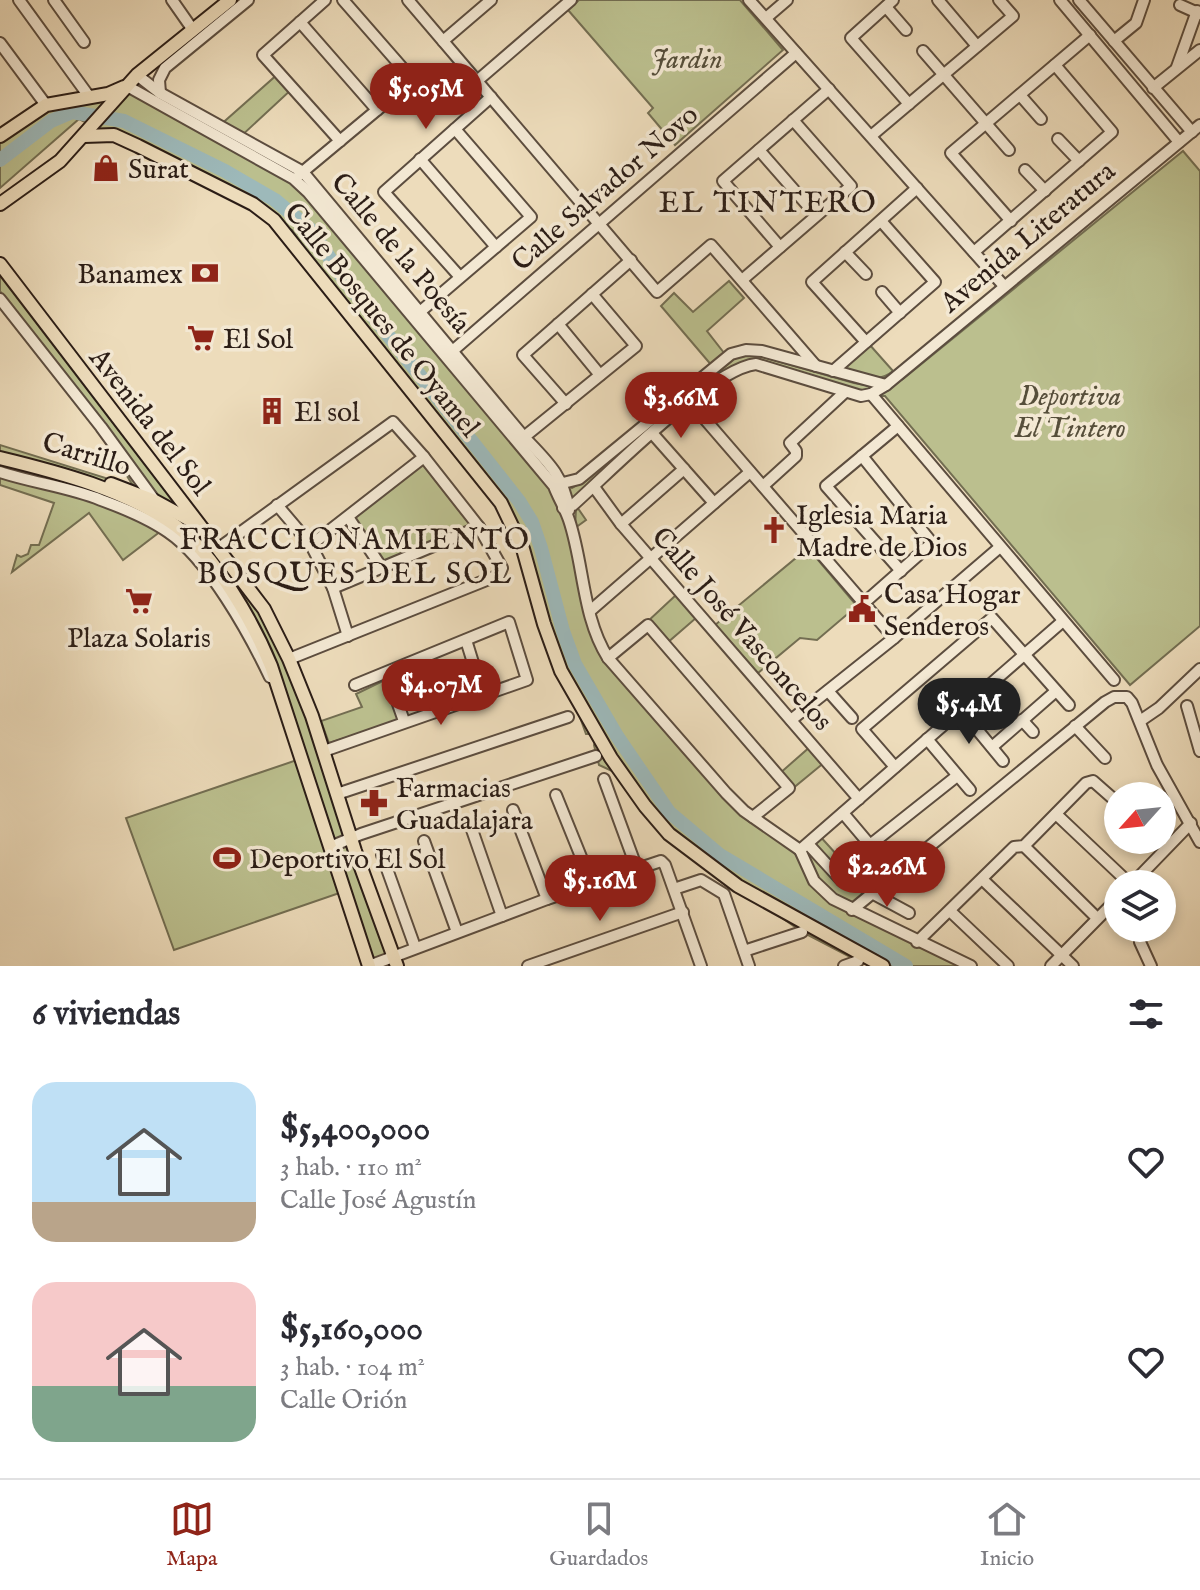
<!DOCTYPE html>
<html lang="es">
<meta charset="utf-8">
<style>
:root{--surface:#fff;--page:#f7f7f7;--text:#2b2b33;--muted:#7c7c81;--line:#e1e1e2;--accent:#8f2418}
body{margin:0;font-family:"IM FELL English",serif;background:var(--page);color:var(--text);height:100vh;display:flex;flex-direction:column;font-size:30px;white-space:nowrap}
*{box-sizing:border-box;margin:0}
p{font-size:26px;color:var(--muted)}
.icon{flex:none;width:44px;height:44px;fill:none;stroke:currentColor;stroke-width:2;stroke-linecap:round;stroke-linejoin:round}
.map{position:relative;height:966px;overflow:hidden}
.panel{display:flex;flex-direction:column;background:var(--surface);flex:1}
.panel>*{flex:none}
.needle{width:52px;rotate:243deg}
.buttons{position:absolute;left:1104px;top:782px;display:grid;gap:16px}
.buttons a{display:grid;place-items:center;width:72px;height:72px;border-radius:50%;background:var(--surface);box-shadow:0 4px 12px #0003;font-size:40px}
.price{position:absolute;translate:-50% -68px;padding:0 18px;border-radius:28px;background:var(--accent);color:#fff;font-size:26px;line-height:52px;filter:drop-shadow(0 2px 4px #0008)}
.price::after{content:'';position:absolute;left:50%;top:48px;width:24px;height:18px;margin-left:-12px;background:inherit;clip-path:polygon(0 0,100% 0,50% 100%)}
.price.active{background:#222;color:#fff}
ul{padding:0;list-style:none}
li{display:flex;align-items:center;gap:24px;height:200px;padding:0 32px}
li span{display:grid;place-items:center;flex:none;width:224px;height:160px;border-radius:24px;color:#555}
li>.icon{margin-inline-start:auto}
span .icon{width:96px;height:96px;fill:#fffc;stroke-width:1}
li b{font-size:34px}
h2{display:flex;justify-content:space-between;align-items:center;height:96px;padding:0 32px;font-size:34px}
.dock{display:flex;justify-content:space-around;align-items:center;height:112px;border-top:2px solid var(--line);background:var(--surface);font-size:22px;color:var(--muted)}
.dock a{display:grid;justify-items:center;gap:4px}
.dock .active{color:var(--accent)}
.map>svg:first-child{display:block}
.green{fill:#bbbf8e;stroke:#736e52;stroke-width:2}
.lines{fill:none;stroke-linecap:round;stroke-linejoin:round}
.river{stroke:#9db9ba;stroke-width:14}
.minor-casing{stroke:#5c4d3f;stroke-width:14}
.major-casing{stroke:#2b1d16;stroke-width:16}
.minor{stroke:#f3e8d3;stroke-width:10}
.major{stroke:#eddcbb;stroke-width:12}
.labels{text-anchor:middle;stroke-width:7;stroke-linejoin:round;paint-order:stroke}
.park-label{font-size:28px;font-style:italic;fill:#564e3a;stroke:#f3e8d3}
.poi-label{font-size:28px;fill:#2b1d16;stroke:#f3e8d3;text-anchor:start}
.street-label{font-size:28px;fill:#2b1d16;stroke:#f3e8d3}
.neighbourhood-label{font-size:30px;letter-spacing:2px;fill:#2b1d16;stroke:#f3e8d3}
</style>
<div class="map">
<svg width="1200" height="966" viewBox="0 0 1200 966">
<rect width="100%" height="100%" fill="#eddcbb"/>
<filter id="stains"><feTurbulence type="fractalNoise" baseFrequency=".0025" numOctaves="4"/><feColorMatrix values="0 0 0 0 .2 0 0 0 0 .09 0 0 0 0 .02 0 0 0 .5 -.17"/></filter>
<radialGradient id="worn" r=".72"><stop offset=".6" stop-color="#630" stop-opacity="0"/><stop offset="1" stop-color="#630" stop-opacity=".3"/></radialGradient>
<g class="green">
<polygon points="579,0 740,0 783,50 675,145 648,113 653,108 568,10"/>
<path d="M 279,73 L 293,88 L 239,138 L 300,174 L 553,473 L 572,488 L 582,482 L 713,367 L 661,306 L 674,293 L 693,312 L 729,281 L 744,298 L 707,331 L 728,358 L 749,353 L 854,383 L 886,389 L 903,379 L 1183,151 L 1200,171 L 1200,626 L 1130,685 L 885,396 C 839,397 791,375 747,361 L 721,378 L 575,504 L 586,520 L 575,528 L 576,509 L 321,208 L 554,486 L 590,611 L 608,658 L 726,793 L 800,850 L 818,834 L 866,887 L 852,909 L 967,966 L 873,966 L 858,961 L 802,932 L 700,860 L 623,776 L 599,765 L 594,745 L 598,734 L 586,734 L 534,589 L 491,482 L 341,301 L 292,230 L 210,182 L 79,119 L 0,188 L 0,135 L 46,105 L 137,89 L 140,84 L 218,127 Z"/>
<path d="M 0,270 L 203,529 L 283,649 L 393,966 L 375,966 L 348,890 L 174,950 L 126,818 L 300,759 C 288,724 279,687 264,653 C 249,620 191,551 161,531 L 123,560 L 89,513 L 12,572 L 17,555 L 21,557 L 28,554 L 31,545 L 39,545 L 54,503 L 0,485 L 0,445 L 134,487 L 55,364 L 0,291 Z"/>
<path d="M 869,344 L 893,371 C 877,385 859,375 840,369 Z"/>
<polygon points="424,457 479,527 382,568 348,517"/>
<polygon points="808,548 857,606 817,640 800,638 758,673 715,625"/>
<polygon points="676,595 696,618 667,643 647,622"/>
<polygon points="389,678 403,720 329,743 321,721 362,707 356,694"/>
<polygon points="811,746 825,762 792,789 779,774"/>
</g>
<g class="lines">
<polyline class="river" points="0,160 51,121 72,112 124,121 225,171 275,200 311,230 343,278 519,501 532,522 541,548 563,631 575,664 617,736 669,812 720,855 906,966"/>
<g class="minor-casing">
<g id="minor">
<polyline points="19,0 88,95"/>
<polyline points="54,0 84,42"/>
<polyline points="172,0 193,30"/>
<polyline points="325,0 263,55 340,141"/>
<polyline points="408,0 657,292 711,245 816,366"/>
<polyline points="749,0 1004,286"/>
<polyline points="893,0 851,38 909,104"/>
<polyline points="938,0 977,46"/>
<polyline points="1060,0 1179,142"/>
<polyline points="1079,0 1192,132"/>
<polyline points="1180,5 1200,14"/>
<polyline points="886,7 906,30"/>
<polyline points="766,18 787,0"/>
<polyline points="300,22 377,110"/>
<polyline points="443,41 491,0"/>
<polyline points="1114,41 1136,23 1144,0"/>
<polyline points="0,43 46,105"/>
<polyline points="923,51 1009,150"/>
<polyline points="1177,67 1197,11"/>
<path d="M 137,75 L 160,93 L 303,172 L 524,437 C 548,462 563,475 569,510"/>
<polyline points="477,81 571,0"/>
<path d="M 127,86 L 294,179 L 308,192 L 554,486 C 558,497 565,508 569,520 C 584,564 582,617 608,658 L 726,793 L 744,811 L 800,850"/>
<polyline points="1153,88 1200,50"/>
<polyline points="160,93 159,80 165,68 248,0"/>
<polyline points="1020,95 1041,119"/>
<polyline points="871,136 1013,16 999,0"/>
<polyline points="1058,139 1079,161"/>
<polyline points="759,150 816,215"/>
<polyline points="420,159 496,247"/>
<polyline points="1025,170 1045,191"/>
<polyline points="299,175 413,80 343,0"/>
<polyline points="1011,221 951,153 1090,35"/>
<polyline points="780,247 723,181 829,89"/>
<polyline points="845,252 866,274"/>
<polyline points="974,252 1112,132 1055,65"/>
<polyline points="460,277 384,192 491,97"/>
<polyline points="742,280 851,186 793,120"/>
<polyline points="882,292 900,313"/>
<polyline points="0,299 101,427 155,501"/>
<polyline points="421,311 531,217 455,129"/>
<polyline points="558,324 600,375"/>
<polyline points="866,342 812,282 917,188"/>
<polyline points="449,354 796,53"/>
<polyline points="833,371 935,282 881,221"/>
<polyline points="871,394 1114,680"/>
<polyline points="690,402 894,638"/>
<polyline points="566,404 523,355 631,260"/>
<polyline points="898,426 826,486 901,571"/>
<polyline points="652,433 714,503"/>
<polyline points="524,437 636,346 592,294"/>
<polyline points="862,456 932,543 864,603"/>
<path d="M 0,472 C 33,483 69,487 101,500 C 123,508 148,518 168,532 C 208,559 249,633 270,677"/>
<polyline points="559,484 579,479 731,354 746,350 762,351 886,385"/>
<polyline points="763,486 796,456 796,451 790,443 845,392"/>
<polyline points="594,487 621,524 859,799"/>
<polyline points="277,505 311,545 333,588 348,636"/>
<path d="M 563,508 L 573,505 C 611,471 711,369 756,364 L 861,396 L 871,394 L 886,385 L 1200,125"/>
<polyline points="348,517 382,568"/>
<polyline points="621,524 684,469"/>
<polyline points="311,545 424,457"/>
<polyline points="219,548 393,422 424,457 479,527 502,568 499,575 289,659"/>
<polyline points="333,588 479,527"/>
<polyline points="590,611 750,472"/>
<polyline points="466,640 483,695"/>
<polyline points="608,658 648,625 789,788 753,817"/>
<polyline points="387,673 404,721"/>
<polyline points="828,691 852,718"/>
<polyline points="1187,706 1200,751"/>
<polyline points="961,710 1003,761"/>
<polyline points="791,720 894,638 1000,547"/>
<polyline points="1022,720 1033,732"/>
<polyline points="1140,721 1159,708 1200,669"/>
<polyline points="1075,726 1105,758"/>
<polyline points="927,739 970,790"/>
<polyline points="992,747 1056,691"/>
<polyline points="324,751 527,680 509,622 355,685"/>
<polyline points="895,767 862,729 992,618 1069,705"/>
<polyline points="604,779 637,869"/>
<polyline points="337,794 568,717"/>
<polyline points="556,795 592,884"/>
<polyline points="513,810 547,899"/>
<polyline points="843,813 870,845 957,776"/>
<polyline points="1056,814 1130,884"/>
<polyline points="470,824 502,916"/>
<polyline points="424,841 457,932"/>
<polyline points="808,844 842,881"/>
<polyline points="1024,846 1097,918"/>
<polyline points="330,847 361,834 596,756"/>
<polyline points="800,850 1063,621"/>
<polyline points="800,850 814,881 833,899 971,966"/>
<polyline points="382,855 415,947"/>
<polyline points="983,880 1073,966"/>
<polyline points="1132,884 1191,823"/>
<polyline points="674,889 701,880 724,894 749,966"/>
<polyline points="872,893 909,913"/>
<polyline points="852,910 1105,702 1114,697 1127,697 1132,703 1157,765 1200,842"/>
<polyline points="950,911 1008,966"/>
<polyline points="917,942 1014,847 1024,846 1086,783 1093,781 1118,803"/>
<polyline points="1140,942 1151,966"/>
<polyline points="744,951 802,932"/>
<polyline points="369,966 547,899 661,861 665,865 701,966"/>
<polyline points="528,966 683,912"/>
<polyline points="844,966 858,961"/>
<polyline points="1051,966 1118,898"/>
</g>
</g>
<g class="major-casing">
<g id="major">
<polyline points="0,136 46,105 108,94 124,87"/>
<polyline points="84,136 114,135 138,146 253,204 274,220 501,503 523,549 544,624 561,671 611,758 645,806 669,834 738,886 883,966"/>
<polyline points="0,204 60,161 137,75 230,0"/>
<polyline points="0,264 264,609 289,659 312,716 355,851 397,966"/>
<path d="M 0,458 C 58,472 127,490 176,526 C 215,555 253,622 271,666 L 369,966"/>
<polyline points="111,484 155,501 199,525"/>
</g>
</g>
<use href="#minor" class="minor"/>
<use href="#major" class="major"/>
</g>
<defs>
<g id="shop-bare" transform="scale(2.16)"><path d="M-5-2.5h2.3a2.7 3.5 0 0 1 5.4 0H5L5.5 6h-11ZM-1.5-2.5h3a1.5 2.3 0 0 0-3 0Z" fill="#8f2418" stroke="#f3e8d3" stroke-width="2.5" paint-order="stroke"/></g>
<g id="bank-bare" transform="scale(2.16)"><path d="M-6-4H6V4H-6ZM0-2.3a2.3 2.3 0 1 0 0 4.6a2.3 2.3 0 1 0 0-4.6Z" fill="#8f2418" stroke="#f3e8d3" stroke-width="2.5" paint-order="stroke"/></g>
<g id="supermarket-bare" transform="scale(2.16)"><path d="M-6-5.5h2.5l.6 2H6L4.5 2H-2.5L-4.4-4H-6ZM-1.5 3.2a1.3 1.3 0 1 0 .1 0ZM3 3.2a1.3 1.3 0 1 0 .1 0Z" fill="#8f2418" stroke="#f3e8d3" stroke-width="2.5" paint-order="stroke"/></g>
<g id="building-bare" transform="scale(2.16)"><path d="M-4-6H4V6H1V3H-1V6H-4ZM-2.5-4.3h1.7v1.8h-1.7ZM.8-4.3h1.7v1.8H.8ZM-2.5-1h1.7V.8h-1.7ZM.8-1h1.7V.8H.8Z" fill="#8f2418" stroke="#f3e8d3" stroke-width="2.5" paint-order="stroke"/></g>
<g id="church-bare" transform="scale(2.16)"><path d="M-1.2-6h2.4v3.5h3.3v2.4h-3.3V6h-2.4V-.1h-3.3v-2.4h3.3Z" fill="#8f2418" stroke="#f3e8d3" stroke-width="2.5" paint-order="stroke"/></g>
<g id="civic-bare" transform="scale(2.16)"><path d="M-.6-6.5H3V-4.5H.6V-3L4-1V1h2V6H-6V1h2V-1L-.6-3ZM-1.2 2.5V6h2.4V2.5Z" fill="#8f2418" stroke="#f3e8d3" stroke-width="2.5" paint-order="stroke"/></g>
<g id="pharmacy-bare" transform="scale(2.16)"><path d="M-2-6h4v4h4v4h-4v4h-4v-4h-4v-4h4Z" fill="#8f2418" stroke="#f3e8d3" stroke-width="2.5" paint-order="stroke"/></g>
<g id="stadium-bare" transform="scale(2.16)"><path d="M0-5a6.5 5 0 1 0 0 10a6.5 5 0 1 0 0-10ZM-3.5-1.8h7v3.6h-7Z" fill="#8f2418" stroke="#f3e8d3" stroke-width="2.5" paint-order="stroke"/></g>
</defs>
<g fill-rule="evenodd">
<use href="#shop-bare" x="106" y="168"/>
<use href="#bank-bare" x="205" y="273"/>
<use href="#supermarket-bare" x="201" y="338"/>
<use href="#building-bare" x="272" y="411"/>
<use href="#church-bare" x="774" y="530"/>
<use href="#supermarket-bare" x="139" y="601"/>
<use href="#civic-bare" x="862" y="609"/>
<use href="#pharmacy-bare" x="374" y="803"/>
<use href="#stadium-bare" x="227" y="858"/>
</g>
<g class="labels">
<g class="park-label">
<text x="687" y="68">Jardin</text>
<text x="1070" y="405">Deportiva<tspan x="1070" dy="32">El Tintero</tspan></text>
</g>
<g class="poi-label">
<text x="128" y="178">Surat</text>
<text x="183" y="283" text-anchor="end">Banamex</text>
<text x="223" y="348">El Sol</text>
<text x="294" y="421">El sol</text>
<text x="796" y="524">Iglesia Maria<tspan x="796" dy="32">Madre de Dios</tspan></text>
<text x="884" y="603">Casa Hogar<tspan x="884" dy="32">Senderos</tspan></text>
<text x="139" y="647" text-anchor="middle">Plaza Solaris</text>
<text x="396" y="797">Farmacias<tspan x="396" dy="32">Guadalajara</tspan></text>
<text x="249" y="868">Deportivo El Sol</text>
</g>
<g class="street-label">
<text transform="translate(604 187) rotate(-41)" y="10">Calle Salvador Novo</text>
<text transform="translate(1027 236) rotate(-40)" y="10">Avenida Literatura</text>
<text transform="translate(402 252) rotate(50)" y="10">Calle de la Poesía</text>
<text transform="translate(383 319) rotate(51)" y="10">Calle Bosques de Oyamel</text>
<text transform="translate(151 421) rotate(52)" y="10">Avenida del Sol</text>
<text transform="translate(87 453) rotate(17)" y="10">Carrillo</text>
<text transform="translate(743 628) rotate(49)" y="10">Calle José Vasconcelos</text>
</g>
<g class="neighbourhood-label">
<text x="768" y="212">EL TINTERO</text>
<text x="355" y="549">FRACCIONAMIENTO<tspan x="355" dy="34">BOSQUES DEL SOL</tspan></text>
</g>
</g>
<rect width="100%" height="100%" filter="url(#stains)"/>
<rect width="100%" height="100%" fill="url(#worn)"/>
</svg>
<div class="buttons">
<a><svg class="needle" viewBox="-14 -14 28 28"><path d="M0-13l5 13h-10z" fill="#e53935"/><path d="M0 13l5-13h-10z" fill="#7c7c81"/></svg></a>
<a><svg class="icon" aria-label="layers" viewBox="0 0 24 24"><path d="M12 4l9 5-9 5-9-5zM3 14l9 5 9-5"/></svg></a>
</div>
<b class="price" style="left:426px;top:131px">$5.05M</b>
<b class="price" style="left:681px;top:440px">$3.66M</b>
<b class="price" style="left:441px;top:727px">$4.07M</b>
<b class="price active" style="left:969px;top:746px">$5.4M</b>
<b class="price" style="left:887px;top:909px">$2.26M</b>
<b class="price" style="left:600px;top:923px">$5.16M</b>
</div>
<section class="panel">
<h2>6 viviendas<svg class="icon" aria-label="filters" viewBox="0 0 24 24"><path d="M4 7h16M4 17h16"/><circle cx="9" cy="7" r="2"/><circle cx="15" cy="17" r="2"/></svg></h2>
<ul>
<li><span style="background:linear-gradient(#bfe0f5 75%,#b9a48a 0)"><svg class="icon" aria-label="home" viewBox="0 0 24 24"><path d="M3 11l9-7 9 7M6 9v11h12V9"/></svg></span><div><b>$5,400,000</b><p>3 hab. · 110 m²</p><p>Calle José Agustín</p></div><svg class="icon" aria-label="heart" viewBox="0 0 24 24"><path d="M12 20l-8-8c-3-5 5-10 8-4 3-6 11-1 8 4z"/></svg></li>
<li><span style="background:linear-gradient(#f6c9c9 65%,#7fa58c 0)"><svg class="icon" aria-label="home" viewBox="0 0 24 24"><path d="M3 11l9-7 9 7M6 9v11h12V9"/></svg></span><div><b>$5,160,000</b><p>3 hab. · 104 m²</p><p>Calle Orión</p></div><svg class="icon" aria-label="heart" viewBox="0 0 24 24"><path d="M12 20l-8-8c-3-5 5-10 8-4 3-6 11-1 8 4z"/></svg></li>
</ul>
</section>
<nav class="dock">
<a class="active"><svg class="icon" aria-label="map" viewBox="0 0 24 24"><path d="M3 6l6-2 6 2 6-2v14l-6 2-6-2-6 2zM9 4v14M15 6v14"/></svg>Mapa</a>
<a><svg class="icon" aria-label="saved" viewBox="0 0 24 24"><path d="M7 4h10v16l-5-4-5 4z"/></svg>Guardados</a>
<a><svg class="icon" aria-label="home" viewBox="0 0 24 24"><path d="M3 11l9-7 9 7M6 9v11h12V9"/></svg>Inicio</a>
</nav>
